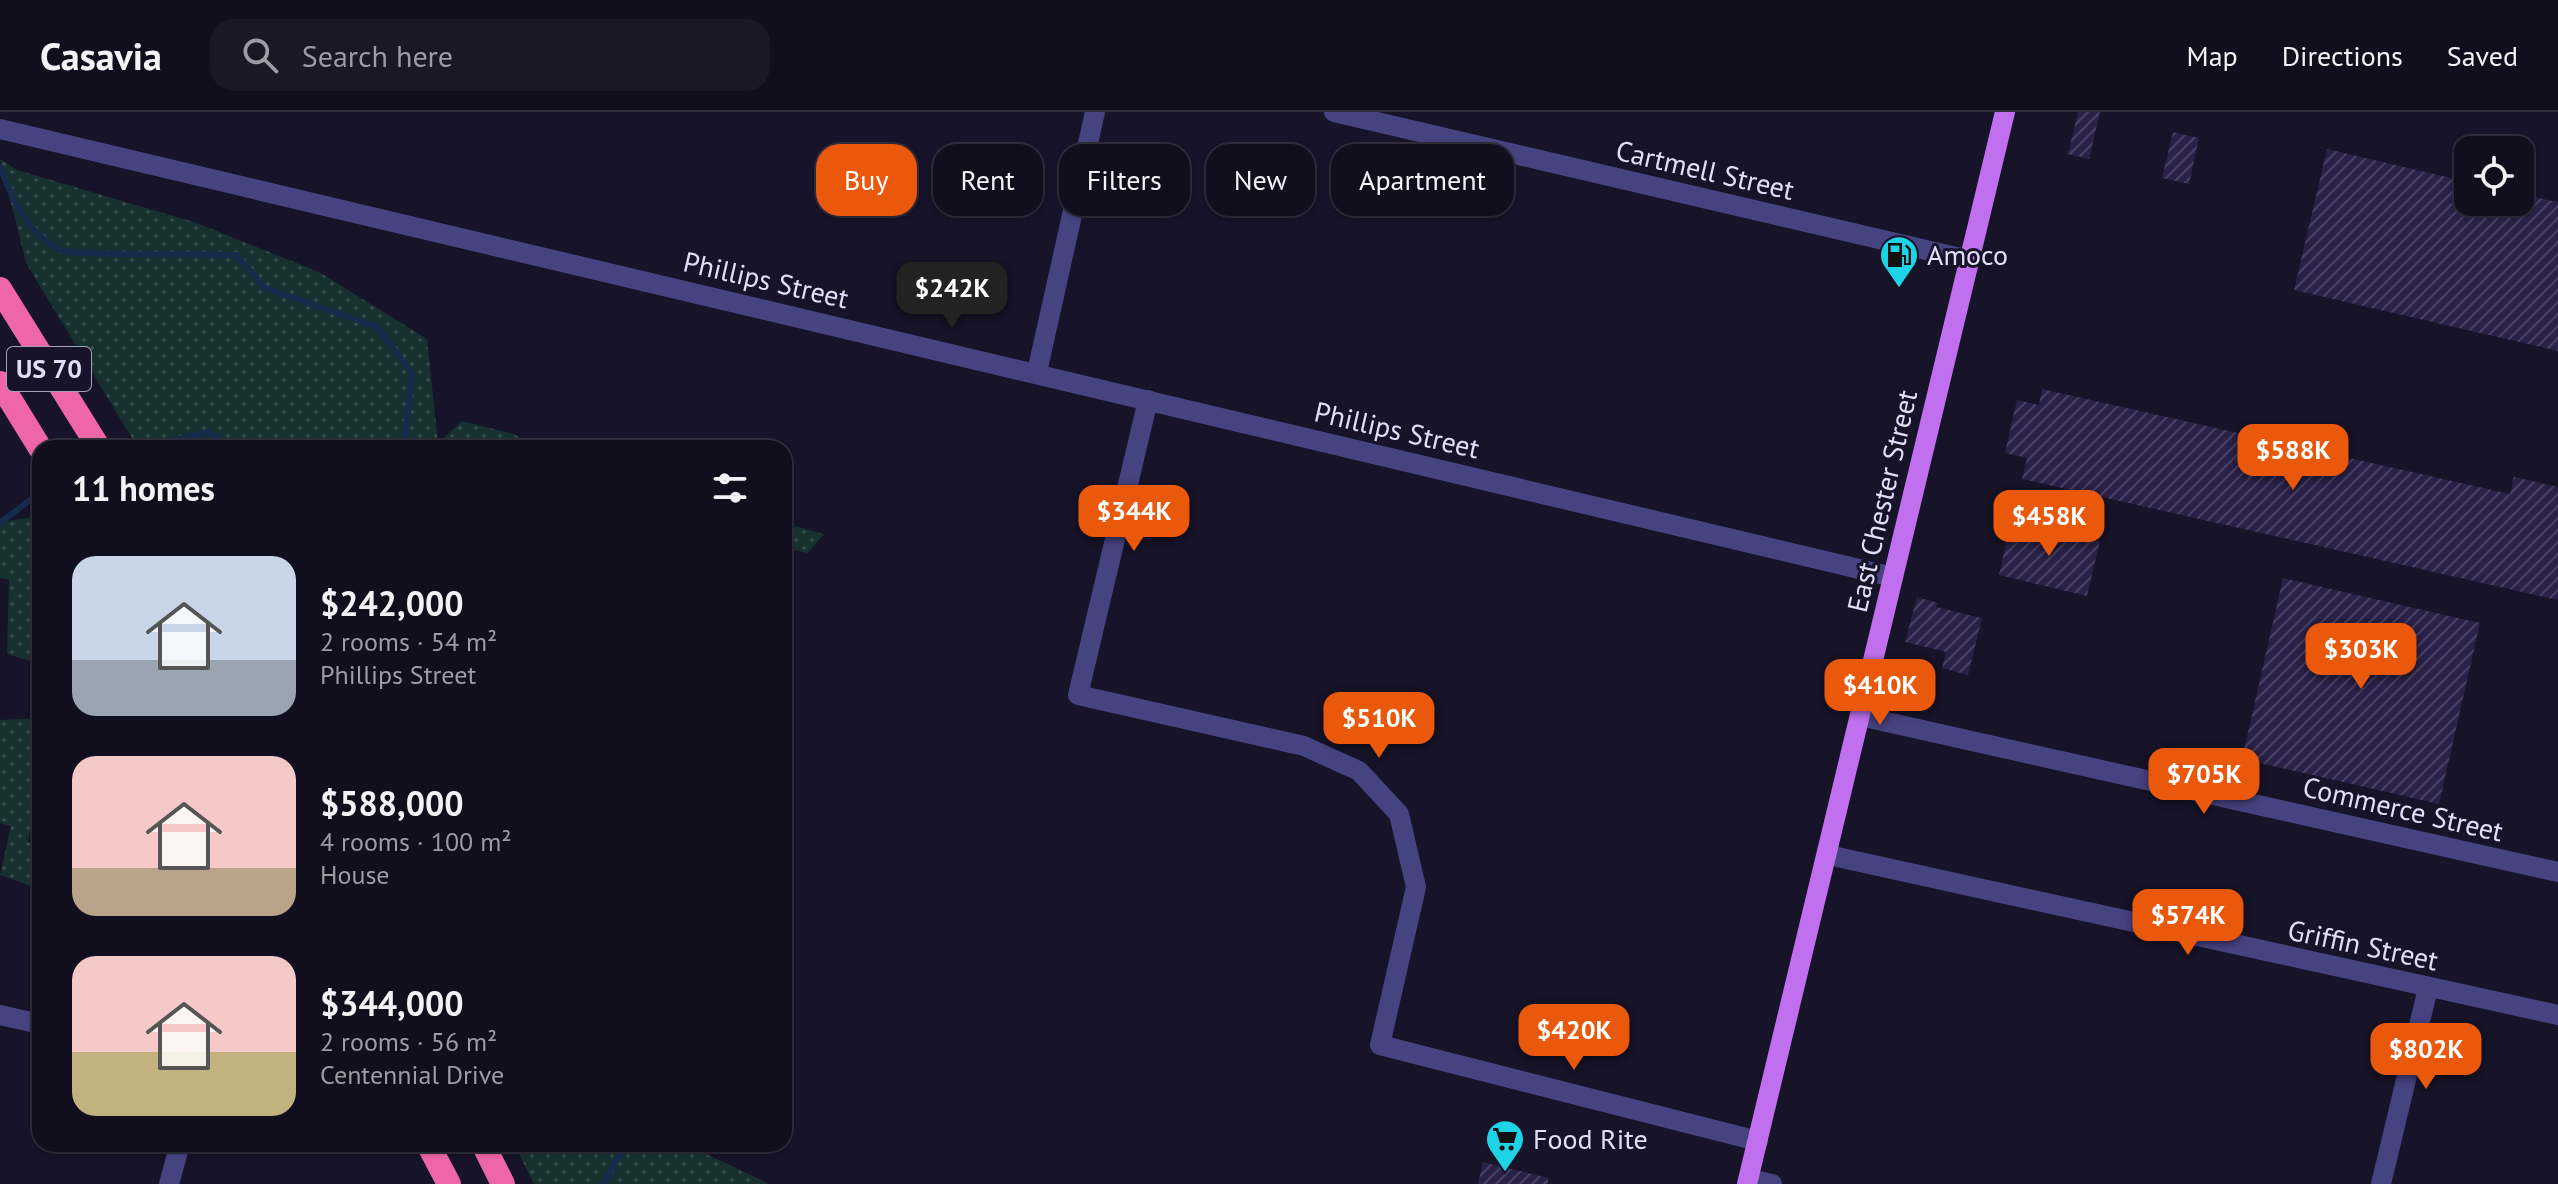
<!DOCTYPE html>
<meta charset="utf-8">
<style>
:root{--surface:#110e1e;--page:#1a1727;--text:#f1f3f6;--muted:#9c9ca4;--line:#302e3c;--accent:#ea580c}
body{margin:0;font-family:"PT Sans",sans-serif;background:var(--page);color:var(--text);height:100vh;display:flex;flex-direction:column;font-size:30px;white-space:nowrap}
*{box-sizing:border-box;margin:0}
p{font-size:26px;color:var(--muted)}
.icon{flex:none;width:44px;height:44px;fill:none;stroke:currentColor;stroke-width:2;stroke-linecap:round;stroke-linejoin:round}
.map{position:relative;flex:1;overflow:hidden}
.sheet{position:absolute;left:32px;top:328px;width:760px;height:712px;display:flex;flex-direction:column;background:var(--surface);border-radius:24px;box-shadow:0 2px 6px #0004,0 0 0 2px var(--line)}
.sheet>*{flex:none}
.top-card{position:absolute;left:816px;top:32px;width:760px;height:72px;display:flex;gap:16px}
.controls{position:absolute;left:2454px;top:24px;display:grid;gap:16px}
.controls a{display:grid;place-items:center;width:80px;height:80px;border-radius:16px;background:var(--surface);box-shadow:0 2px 6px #0004,0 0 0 2px var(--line);font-size:40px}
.price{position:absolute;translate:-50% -68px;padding:0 18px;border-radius:16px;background:var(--accent);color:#fff;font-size:26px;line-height:52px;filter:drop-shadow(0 2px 4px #0008)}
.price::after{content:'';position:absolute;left:50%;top:48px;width:24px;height:18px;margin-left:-12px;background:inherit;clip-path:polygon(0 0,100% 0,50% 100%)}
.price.current{background:#222;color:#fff}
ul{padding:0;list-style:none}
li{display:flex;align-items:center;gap:24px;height:200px;padding:0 40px}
li span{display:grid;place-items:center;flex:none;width:224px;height:160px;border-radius:24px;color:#555}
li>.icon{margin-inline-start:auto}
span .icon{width:96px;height:96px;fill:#fffc;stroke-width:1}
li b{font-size:34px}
h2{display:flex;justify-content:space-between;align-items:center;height:96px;padding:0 40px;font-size:34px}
.tag{padding:0 28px;border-radius:24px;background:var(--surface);box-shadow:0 2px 6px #0004,0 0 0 2px var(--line);font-size:28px;line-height:72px}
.tag.current{background:var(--accent);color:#fff}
header{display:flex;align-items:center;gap:48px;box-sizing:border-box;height:112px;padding:0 40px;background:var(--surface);border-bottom:2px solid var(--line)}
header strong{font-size:38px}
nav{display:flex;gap:44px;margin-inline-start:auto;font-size:28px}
.search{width:560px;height:72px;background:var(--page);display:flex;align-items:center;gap:20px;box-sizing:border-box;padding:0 28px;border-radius:24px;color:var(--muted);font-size:30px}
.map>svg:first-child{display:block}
.grass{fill:url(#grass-dots)}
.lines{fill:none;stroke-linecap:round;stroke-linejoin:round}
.stream{stroke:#172c4d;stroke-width:6}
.building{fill:url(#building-hatch)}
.minor{stroke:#464381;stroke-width:20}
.major{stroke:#c070ef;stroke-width:20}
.highway{stroke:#ee66a7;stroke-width:24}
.labels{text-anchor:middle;stroke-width:6;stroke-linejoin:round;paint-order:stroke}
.shield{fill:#171328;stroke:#a4a0bc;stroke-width:2}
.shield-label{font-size:26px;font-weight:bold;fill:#e1ddfb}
.street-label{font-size:28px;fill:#e1ddfb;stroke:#171328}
.poi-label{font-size:28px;fill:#e1ddfb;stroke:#171328;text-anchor:start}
</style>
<header>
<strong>Casavia</strong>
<div class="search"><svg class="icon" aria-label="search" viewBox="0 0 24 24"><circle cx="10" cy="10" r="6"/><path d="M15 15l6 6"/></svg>Search here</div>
<nav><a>Map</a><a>Directions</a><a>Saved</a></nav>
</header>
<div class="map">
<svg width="2558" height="1072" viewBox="0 0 2558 1072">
<defs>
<pattern id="grass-dots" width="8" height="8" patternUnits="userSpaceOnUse" patternTransform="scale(2)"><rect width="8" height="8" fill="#173130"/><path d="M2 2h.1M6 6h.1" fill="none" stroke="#384e4f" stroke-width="1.8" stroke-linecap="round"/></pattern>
<pattern id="building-hatch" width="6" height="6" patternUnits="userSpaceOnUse" patternTransform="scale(2)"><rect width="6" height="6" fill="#292147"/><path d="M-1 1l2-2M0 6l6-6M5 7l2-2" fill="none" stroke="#484162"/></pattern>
</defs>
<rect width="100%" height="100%" fill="#171328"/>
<g class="grass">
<polygon points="0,47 17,58 197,111 319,160 427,227 438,331 462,309 514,322 535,336 138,336 26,151"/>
<polygon points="40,404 40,552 7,542 9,467 0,466 0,410"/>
<polygon points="784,411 824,422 808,441 784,436"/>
<polygon points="40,606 40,652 28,730 40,733 40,777 0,763 11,714 0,711 0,608"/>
<polygon points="514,1032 686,1032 769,1072 534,1072"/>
</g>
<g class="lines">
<g class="stream">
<path d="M 0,55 C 12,87 27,120 59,138 C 70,144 213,142 237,143 L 265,176 L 377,215 L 412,261 L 404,336"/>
<polyline points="141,335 209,320 228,336"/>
<polyline points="0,411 30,388"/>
<polyline points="603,1072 626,1032"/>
</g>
</g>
<g class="building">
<polygon points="2078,0 2100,0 2089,47 2068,42"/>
<polygon points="2173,20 2199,26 2189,72 2162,66"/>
<polygon points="2327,37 2468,70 2468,90 2520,90 2520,82 2558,90 2558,239 2294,178"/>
<polygon points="2042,277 2510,382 2514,365 2558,375 2558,488 2022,367 2027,346 2005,341 2017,288 2039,293"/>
<polygon points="2011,408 2100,429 2087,484 1999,463"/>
<polygon points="2283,466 2480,511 2439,692 2242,647"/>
<polygon points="1917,485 1938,491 1936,495 1982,506 1968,563 1942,556 1946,540 1905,530"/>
<polygon points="1483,1050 1548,1066 1548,1072 1478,1072"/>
</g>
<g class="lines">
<g class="minor">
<polyline points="1334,0 1969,148"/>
<polyline points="0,17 1893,465"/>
<polyline points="1037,260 1095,0"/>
<polyline points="1148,288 1078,583 1304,634 1359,659 1399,702 1416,775 1380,933 1758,1029"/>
<polyline points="1860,604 2558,760"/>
<polyline points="1828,743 2558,903"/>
<polyline points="0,903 40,912"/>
<polyline points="1749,1067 1772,1072"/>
<polyline points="169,1072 180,1032"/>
<polyline points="2381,1072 2428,876"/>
</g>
<polyline class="major" points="1747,1072 2005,0"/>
<g class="highway">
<polyline points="0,177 99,336"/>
<polyline points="0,271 40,336"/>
<polyline points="428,1032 449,1072"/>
<polyline points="483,1032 503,1072"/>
</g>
</g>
<defs>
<g id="fuel-pin" transform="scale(2)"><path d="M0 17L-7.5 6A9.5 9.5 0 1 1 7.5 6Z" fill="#1ed3e6" stroke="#171328"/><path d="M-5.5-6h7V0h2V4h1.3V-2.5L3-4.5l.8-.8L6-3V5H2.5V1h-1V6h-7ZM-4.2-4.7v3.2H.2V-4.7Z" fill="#111"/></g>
<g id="supermarket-pin" transform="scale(2)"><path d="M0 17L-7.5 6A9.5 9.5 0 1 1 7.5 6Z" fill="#1ed3e6" stroke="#171328"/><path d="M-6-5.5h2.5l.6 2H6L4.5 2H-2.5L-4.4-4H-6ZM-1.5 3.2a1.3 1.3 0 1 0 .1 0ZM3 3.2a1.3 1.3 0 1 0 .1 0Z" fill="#111"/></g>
</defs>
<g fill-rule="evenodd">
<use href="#fuel-pin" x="1899" y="143"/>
<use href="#supermarket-pin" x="1505" y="1027"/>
</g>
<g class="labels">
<rect class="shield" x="7" y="235" width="84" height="44" rx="6"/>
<g class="shield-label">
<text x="49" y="266">US 70</text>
</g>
<g class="street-label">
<text transform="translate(1705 58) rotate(13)" y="10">Cartmell Street</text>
<text transform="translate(766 168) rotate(13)" y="10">Phillips Street</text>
<text transform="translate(1397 318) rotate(13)" y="10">Phillips Street</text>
<text transform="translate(1882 389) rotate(-77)" y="10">East Chester Street</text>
<text transform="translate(2403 697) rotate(13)" y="10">Commerce Street</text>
<text transform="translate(2363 833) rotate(12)" y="10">Griffin Street</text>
</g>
<g class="poi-label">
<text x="1927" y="153">Amoco</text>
<text x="1533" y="1037">Food Rite</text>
</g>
</g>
</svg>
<div class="controls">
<a><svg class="icon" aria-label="locate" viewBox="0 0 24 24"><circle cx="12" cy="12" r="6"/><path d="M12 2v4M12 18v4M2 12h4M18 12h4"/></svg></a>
</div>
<b class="price current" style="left:952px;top:218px">$242K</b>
<b class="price" style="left:2293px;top:380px">$588K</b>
<b class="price" style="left:1134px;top:441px">$344K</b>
<b class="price" style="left:2049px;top:446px">$458K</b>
<b class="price" style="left:2361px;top:579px">$303K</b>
<b class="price" style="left:1880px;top:615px">$410K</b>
<b class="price" style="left:1379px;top:648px">$510K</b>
<b class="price" style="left:2204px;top:704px">$705K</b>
<b class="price" style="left:2188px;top:845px">$574K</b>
<b class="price" style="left:1574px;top:960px">$420K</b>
<b class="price" style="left:2426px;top:979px">$802K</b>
<div class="top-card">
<a class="tag current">Buy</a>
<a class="tag">Rent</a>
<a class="tag">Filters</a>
<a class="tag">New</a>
<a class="tag">Apartment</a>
</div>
<section class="sheet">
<h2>11 homes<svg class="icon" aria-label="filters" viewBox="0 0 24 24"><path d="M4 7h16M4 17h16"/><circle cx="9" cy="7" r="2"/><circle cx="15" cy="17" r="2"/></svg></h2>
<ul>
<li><span style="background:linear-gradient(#c9d6e8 65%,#9aa5b1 0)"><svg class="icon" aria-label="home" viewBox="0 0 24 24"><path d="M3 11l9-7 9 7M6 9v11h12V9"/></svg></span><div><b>$242,000</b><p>2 rooms · 54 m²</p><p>Phillips Street</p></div></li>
<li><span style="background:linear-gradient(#f6c9c9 70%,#b9a48a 0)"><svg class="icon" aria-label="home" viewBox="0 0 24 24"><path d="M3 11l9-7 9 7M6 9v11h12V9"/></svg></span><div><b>$588,000</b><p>4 rooms · 100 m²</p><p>House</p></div></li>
<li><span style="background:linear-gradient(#f6c9c9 60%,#c2b280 0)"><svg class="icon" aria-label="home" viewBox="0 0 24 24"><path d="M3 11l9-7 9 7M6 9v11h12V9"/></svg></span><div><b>$344,000</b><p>2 rooms · 56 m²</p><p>Centennial Drive</p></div></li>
</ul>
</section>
</div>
